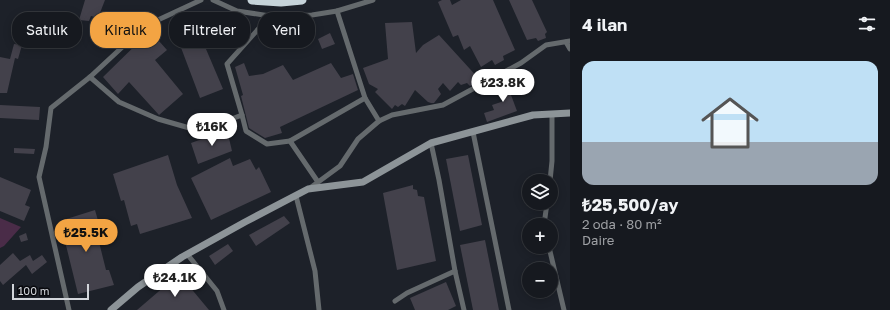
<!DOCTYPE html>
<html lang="tr">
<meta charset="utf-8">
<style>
:root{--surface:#16191f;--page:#1f2228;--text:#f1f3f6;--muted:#9ea0a4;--line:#35383d;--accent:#f3a443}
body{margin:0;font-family:"Golos Text",sans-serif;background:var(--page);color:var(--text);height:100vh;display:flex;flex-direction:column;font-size:15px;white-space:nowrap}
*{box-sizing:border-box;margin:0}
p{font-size:13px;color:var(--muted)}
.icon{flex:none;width:22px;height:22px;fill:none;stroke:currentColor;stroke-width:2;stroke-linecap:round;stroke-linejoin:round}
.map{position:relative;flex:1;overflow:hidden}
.sheet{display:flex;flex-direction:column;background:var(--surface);width:320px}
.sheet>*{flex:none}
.top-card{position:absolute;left:12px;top:12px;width:380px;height:36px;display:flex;gap:8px}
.buttons{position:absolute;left:522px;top:174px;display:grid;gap:8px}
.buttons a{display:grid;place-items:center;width:36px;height:36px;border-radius:50%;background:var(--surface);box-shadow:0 2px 10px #0003,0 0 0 1px var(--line);font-size:20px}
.scale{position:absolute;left:12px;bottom:10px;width:77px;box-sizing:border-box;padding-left:4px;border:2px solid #d2d5da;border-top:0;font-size:11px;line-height:14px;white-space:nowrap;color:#d2d5da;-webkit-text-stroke:3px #090a0e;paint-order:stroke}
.price{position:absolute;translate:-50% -34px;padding:0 9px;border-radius:14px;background:#fff;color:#222;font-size:13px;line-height:26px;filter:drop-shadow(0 1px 2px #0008)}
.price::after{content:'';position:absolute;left:50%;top:24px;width:12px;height:9px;margin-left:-6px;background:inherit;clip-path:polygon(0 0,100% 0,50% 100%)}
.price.current{background:var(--accent);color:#111}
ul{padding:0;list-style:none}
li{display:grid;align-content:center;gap:8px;height:212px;padding:0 12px}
li span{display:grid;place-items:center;height:124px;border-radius:12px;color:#555}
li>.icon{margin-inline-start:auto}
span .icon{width:72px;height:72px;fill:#fffc;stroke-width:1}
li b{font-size:17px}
h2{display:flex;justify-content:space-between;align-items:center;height:48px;padding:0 12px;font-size:17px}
.chip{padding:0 14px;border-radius:16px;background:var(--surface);box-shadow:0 2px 10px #0003,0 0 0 1px var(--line);font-size:14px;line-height:36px}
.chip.current{background:var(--accent);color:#111}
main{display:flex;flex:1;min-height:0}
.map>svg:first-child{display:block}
.green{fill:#4a2c48}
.building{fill:#43414b}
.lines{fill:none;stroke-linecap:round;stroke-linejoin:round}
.street{stroke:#656a6d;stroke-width:5}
.secondary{stroke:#8d9498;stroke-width:7}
.highway{stroke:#c6d3d9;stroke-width:9}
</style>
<main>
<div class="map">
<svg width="570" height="310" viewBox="0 0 570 310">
<rect width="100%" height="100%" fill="#1d2129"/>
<polygon class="green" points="0,218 21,227 4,246 0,248"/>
<g class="building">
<polygon points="85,0 105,0 98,18 91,16 89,21 79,20"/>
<polygon points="442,0 450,0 452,5 461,0 493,0 515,50 503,56 504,60 495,65 492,60 481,67 470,46 464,50 458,35 453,37 438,2"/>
<polygon points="509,0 532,0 547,32 545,34 546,38 538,41 536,38 527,40"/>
<polygon points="412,22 416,53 423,45 439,35 480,80 470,86 467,83 461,85 458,82 450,91 443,83 438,89 441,94 434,103 431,103 428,102 415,90 405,106 402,104 398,107 395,105 392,109 375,92 378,89 369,84 363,68 388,59 385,23"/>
<polygon points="198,28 201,43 203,42 223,89 200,98 177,37"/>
<polygon points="150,31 167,50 155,60 183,94 159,115 129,82 118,94 103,77"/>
<polygon points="330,33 335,44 322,49 318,39"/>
<polygon points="14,44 22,45 18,59 15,58 7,93 0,93 0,57 10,59"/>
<polygon points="244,63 249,76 263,74 283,65 293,80 331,63 341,78 353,74 358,90 280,127 282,133 265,138 249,128 241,96 243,95 235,67"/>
<polygon points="509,79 513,94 511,95 517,111 487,122 484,113 494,110 492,105 504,101 499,82"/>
<polygon points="0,105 40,107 39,120 0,118"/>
<polygon points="227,130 232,151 198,164 191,143"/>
<polygon points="14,148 35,149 34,154 14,153"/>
<polygon points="168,155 177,185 192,218 140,234 137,224 131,226 124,200 121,201 113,174"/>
<polygon points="468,155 482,225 460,231 446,159"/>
<polygon points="230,158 233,166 250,159 256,170 259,167 271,192 211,220 191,178"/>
<polygon points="0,177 31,190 25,205 30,207 24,221 0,211"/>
<polygon points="413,185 413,189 417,190 418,196 424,197 436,261 397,270 383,193"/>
<polygon points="95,210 99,224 95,226 106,270 109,270 114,285 78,294 60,221"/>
<polygon points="284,216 290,223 256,246 249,235"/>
<polygon points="26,233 28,240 21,242 19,236"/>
<polygon points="485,240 499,310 473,310 460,245"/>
<polygon points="228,244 233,251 215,265 209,256"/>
<polygon points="13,253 20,261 30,255 33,261 42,255 47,262 32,274 26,265 3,285 0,281 0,265"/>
<polygon points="179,274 209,310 137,310"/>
<polygon points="446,282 456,306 448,310 415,310 410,298"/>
</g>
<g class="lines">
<g class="street">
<polyline points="213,0 237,11 270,16 312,15 337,11 373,0"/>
<polyline points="337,11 365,98 379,121"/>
<polyline points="566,42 570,49"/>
<polyline points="90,77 119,102 158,119 200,131 242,115 246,131 267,144 290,141 318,182"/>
<polyline points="242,115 227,64 270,16"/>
<polyline points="473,132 509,310"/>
<polyline points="290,141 365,98"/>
<polyline points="431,143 439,180 455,271"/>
<polyline points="550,181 552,161 552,114"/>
<polyline points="310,188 340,166 358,139 379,121 392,115 443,105 521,63 546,45 570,41"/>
<polyline points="296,196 315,271 319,310"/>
<polyline points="544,225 547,203"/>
<polyline points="549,247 564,310"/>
<polyline points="187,254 217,291 224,310"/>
<polyline points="395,301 407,293 455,271 464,310"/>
<polyline points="69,310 39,177 46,147 51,108 90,77 145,26 201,0"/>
</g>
<polyline class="secondary" points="111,310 138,287 182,257 245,222 308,189 363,182 431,143 533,115 570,113"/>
<polyline class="highway" points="252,0 281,2 302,0"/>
</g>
</svg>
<div class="buttons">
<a><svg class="icon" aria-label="layers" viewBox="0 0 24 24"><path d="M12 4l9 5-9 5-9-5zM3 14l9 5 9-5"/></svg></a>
<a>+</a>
<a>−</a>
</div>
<div class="scale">100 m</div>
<b class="price" style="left:503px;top:103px">₺23.8K</b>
<b class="price" style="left:212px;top:147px">₺16K</b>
<b class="price current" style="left:86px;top:253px">₺25.5K</b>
<b class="price" style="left:175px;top:298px">₺24.1K</b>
<div class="top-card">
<a class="chip">Satılık</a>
<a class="chip current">Kiralık</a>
<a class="chip">Filtreler</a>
<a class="chip">Yeni</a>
</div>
</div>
<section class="sheet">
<h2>4 ilan<svg class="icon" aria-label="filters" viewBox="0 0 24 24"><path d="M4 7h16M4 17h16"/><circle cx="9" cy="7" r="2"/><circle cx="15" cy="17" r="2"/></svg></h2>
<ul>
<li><span style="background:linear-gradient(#bfe0f5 65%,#9aa5b1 0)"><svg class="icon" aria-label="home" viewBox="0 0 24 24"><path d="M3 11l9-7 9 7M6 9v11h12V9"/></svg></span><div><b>₺25,500/ay</b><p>2 oda · 80 m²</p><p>Daire</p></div></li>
</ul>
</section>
</main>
